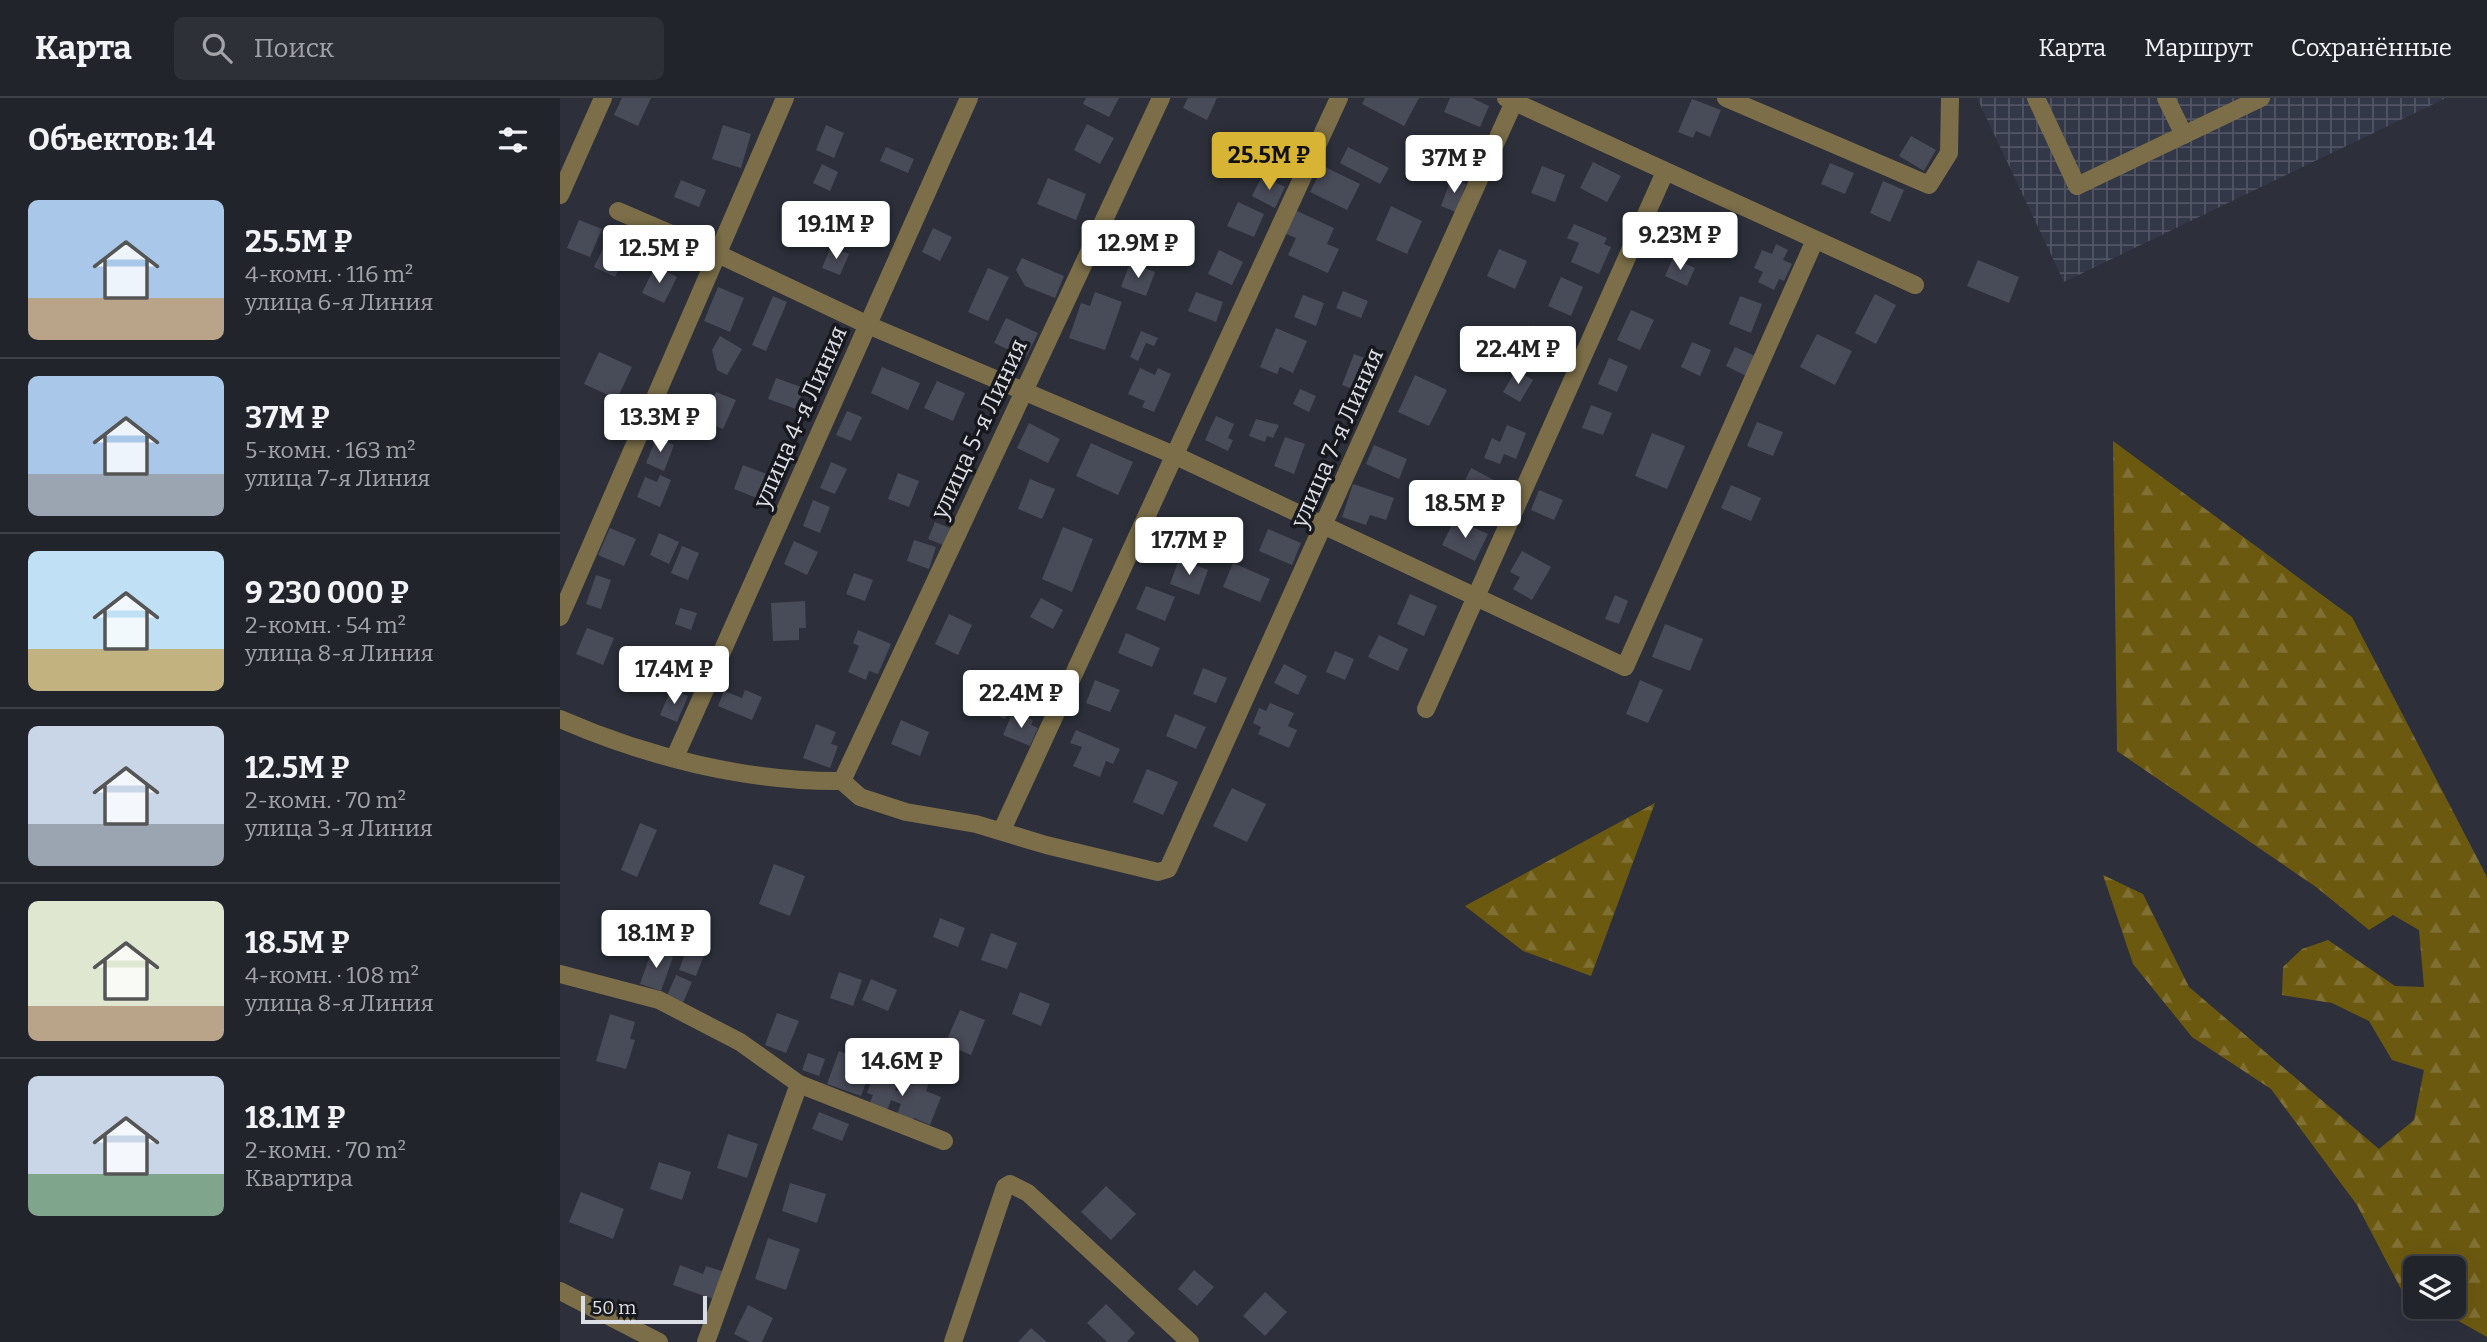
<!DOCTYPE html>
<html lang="ru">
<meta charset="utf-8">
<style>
:root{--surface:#22242c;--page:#2e3038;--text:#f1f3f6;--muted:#a2a4a9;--line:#3f4148;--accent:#d8b434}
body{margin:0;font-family:Bitter,serif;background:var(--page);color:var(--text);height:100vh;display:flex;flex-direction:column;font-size:26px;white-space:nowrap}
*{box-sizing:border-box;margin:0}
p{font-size:23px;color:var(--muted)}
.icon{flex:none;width:38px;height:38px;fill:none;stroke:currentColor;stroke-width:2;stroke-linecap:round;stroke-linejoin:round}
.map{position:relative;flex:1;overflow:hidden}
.details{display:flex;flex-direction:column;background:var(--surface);width:560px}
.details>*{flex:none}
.tools{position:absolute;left:1843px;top:1158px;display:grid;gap:14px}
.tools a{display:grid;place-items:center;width:63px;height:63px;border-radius:10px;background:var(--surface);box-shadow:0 7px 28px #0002,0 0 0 2px var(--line);font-size:35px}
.scale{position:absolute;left:21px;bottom:18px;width:126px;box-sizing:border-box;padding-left:7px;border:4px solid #dcdee6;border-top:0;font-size:19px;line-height:24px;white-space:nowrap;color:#dcdee6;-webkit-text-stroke:5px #17181d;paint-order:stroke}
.price{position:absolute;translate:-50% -60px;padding:0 16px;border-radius:7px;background:#fff;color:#222;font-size:23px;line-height:46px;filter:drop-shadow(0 2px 4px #0008)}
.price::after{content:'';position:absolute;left:50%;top:42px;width:21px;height:16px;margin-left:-10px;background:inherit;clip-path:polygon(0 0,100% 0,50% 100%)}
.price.selected{background:var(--accent);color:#111}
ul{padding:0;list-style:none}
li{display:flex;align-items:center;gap:21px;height:175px;padding:0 28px}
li+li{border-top:2px solid var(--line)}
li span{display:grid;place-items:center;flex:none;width:196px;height:140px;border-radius:10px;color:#555}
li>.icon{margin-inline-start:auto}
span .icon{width:84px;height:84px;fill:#fffc;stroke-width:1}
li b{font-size:30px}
h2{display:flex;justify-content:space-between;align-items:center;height:84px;padding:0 28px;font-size:30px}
header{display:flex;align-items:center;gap:42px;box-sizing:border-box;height:98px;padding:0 35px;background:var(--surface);border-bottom:2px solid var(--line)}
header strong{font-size:33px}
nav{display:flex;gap:38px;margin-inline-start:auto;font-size:24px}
.search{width:490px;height:63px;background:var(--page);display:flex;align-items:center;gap:18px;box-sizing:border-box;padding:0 24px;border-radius:10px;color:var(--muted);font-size:26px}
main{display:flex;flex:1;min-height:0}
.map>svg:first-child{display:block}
.industrial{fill:url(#industrial-grid)}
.forest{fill:url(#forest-firs)}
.building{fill:#484b58}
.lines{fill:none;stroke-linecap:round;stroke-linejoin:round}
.minor{stroke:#7b6e48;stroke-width:18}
.labels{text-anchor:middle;stroke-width:7;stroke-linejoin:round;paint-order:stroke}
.street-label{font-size:24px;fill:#dcdee6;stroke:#17181d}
</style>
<header>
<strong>Карта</strong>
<div class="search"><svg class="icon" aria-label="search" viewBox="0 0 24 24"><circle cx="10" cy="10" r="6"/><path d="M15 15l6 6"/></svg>Поиск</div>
<nav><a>Карта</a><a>Маршрут</a><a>Сохранённые</a></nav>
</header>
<main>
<section class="details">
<h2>Объектов: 14<svg class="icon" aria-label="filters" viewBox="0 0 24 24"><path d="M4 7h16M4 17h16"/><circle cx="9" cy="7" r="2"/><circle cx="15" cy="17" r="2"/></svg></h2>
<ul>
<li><span style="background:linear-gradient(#a9c7e8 70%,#b9a48a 0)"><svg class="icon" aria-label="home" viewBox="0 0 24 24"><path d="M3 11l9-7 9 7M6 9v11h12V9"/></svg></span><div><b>25.5M ₽</b><p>4-комн. · 116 m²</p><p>улица 6-я Линия</p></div></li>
<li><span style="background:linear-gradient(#a9c7e8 70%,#9aa5b1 0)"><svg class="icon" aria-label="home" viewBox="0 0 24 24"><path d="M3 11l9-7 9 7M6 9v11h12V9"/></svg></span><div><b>37M ₽</b><p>5-комн. · 163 m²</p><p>улица 7-я Линия</p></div></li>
<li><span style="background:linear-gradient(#bfe0f5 70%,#c2b280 0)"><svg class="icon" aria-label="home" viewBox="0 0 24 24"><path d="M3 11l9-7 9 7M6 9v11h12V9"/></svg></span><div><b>9 230 000 ₽</b><p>2-комн. · 54 m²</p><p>улица 8-я Линия</p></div></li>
<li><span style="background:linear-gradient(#c9d6e8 70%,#9aa5b1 0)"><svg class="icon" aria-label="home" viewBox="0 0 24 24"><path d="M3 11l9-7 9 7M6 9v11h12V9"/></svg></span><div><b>12.5M ₽</b><p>2-комн. · 70 m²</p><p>улица 3-я Линия</p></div></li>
<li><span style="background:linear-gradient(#dfe7d0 75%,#b9a48a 0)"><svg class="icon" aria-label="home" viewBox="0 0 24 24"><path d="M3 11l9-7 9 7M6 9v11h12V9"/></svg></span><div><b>18.5M ₽</b><p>4-комн. · 108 m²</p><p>улица 8-я Линия</p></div></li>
<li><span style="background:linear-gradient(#c9d6e8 70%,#7fa58c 0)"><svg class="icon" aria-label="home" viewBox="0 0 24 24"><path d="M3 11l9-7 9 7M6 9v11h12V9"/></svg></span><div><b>18.1M ₽</b><p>2-комн. · 70 m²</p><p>Квартира</p></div></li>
</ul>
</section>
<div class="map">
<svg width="1927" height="1244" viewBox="0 0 1927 1244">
<defs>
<pattern id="industrial-grid" width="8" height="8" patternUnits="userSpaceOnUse" patternTransform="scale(1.75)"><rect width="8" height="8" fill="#333849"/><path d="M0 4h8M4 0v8" fill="none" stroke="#505463"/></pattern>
<pattern id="forest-firs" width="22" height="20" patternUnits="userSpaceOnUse" patternTransform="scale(1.75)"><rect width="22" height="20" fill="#6c5910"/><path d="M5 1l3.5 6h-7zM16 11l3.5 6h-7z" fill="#807033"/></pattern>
</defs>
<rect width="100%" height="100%" fill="#2d303b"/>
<polygon class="industrial" points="1417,0 1886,0 1504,184"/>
<g class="forest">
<polygon points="1553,343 1792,519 1927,779 1927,1239 1874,1209 1894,1209 1894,1171 1855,1171 1855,1199 1841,1191 1797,1107 1711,991 1632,939 1573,866 1543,777 1583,796 1629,889 1819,1051 1854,1022 1864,972 1832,962 1809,923 1772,905 1722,897 1723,869 1742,851 1768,842 1835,888 1864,889 1859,832 1833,817 1809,832 1756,789 1557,653"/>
<polygon points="1095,705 1031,878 963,853 905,808"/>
</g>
<g class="building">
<polygon points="62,0 91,0 78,28 54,17"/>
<polygon points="526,0 559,0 549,19 523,6"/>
<polygon points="628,0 657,0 647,22 623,10"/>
<polygon points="805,0 859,0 844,28 802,6"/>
<polygon points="890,0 912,0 929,8 920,29 884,14"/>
<polygon points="1132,1 1161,12 1150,39 1136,33 1133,40 1118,34"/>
<polygon points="527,26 554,40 540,66 514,52"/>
<polygon points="163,27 191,36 181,70 152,61"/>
<polygon points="266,27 284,35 274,60 256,52"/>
<polygon points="1351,38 1376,52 1364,73 1339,58"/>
<polygon points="326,49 354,61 348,75 320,63"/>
<polygon points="788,49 829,70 820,86 780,65"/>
<polygon points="1033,64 1061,78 1047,104 1020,90"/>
<polygon points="1270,65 1294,75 1285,96 1261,86"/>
<polygon points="262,66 278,74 270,93 253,85"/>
<polygon points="763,68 800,86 787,112 750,94"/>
<polygon points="982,68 1005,77 995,104 971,95"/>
<polygon points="702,78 725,89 715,110 692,98"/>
<polygon points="488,80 526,96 516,122 477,106"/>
<polygon points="891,81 906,86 896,114 881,108"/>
<polygon points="121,82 146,92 139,109 114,99"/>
<polygon points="1323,83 1344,92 1330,124 1310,115"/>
<polygon points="678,104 704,116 694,139 667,128"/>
<polygon points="831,108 862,123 847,156 816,142"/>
<polygon points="735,112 774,130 767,146 779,151 768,175 728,157 736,140 724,135"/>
<polygon points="1138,114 1165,126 1155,149 1128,138"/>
<polygon points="19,122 42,131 30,159 7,150"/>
<polygon points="1014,126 1047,140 1044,146 1051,149 1039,176 1011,164 1019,145 1007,140"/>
<polygon points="54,128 75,137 55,179 34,169"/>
<polygon points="373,130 392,139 380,163 362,154"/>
<polygon points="1216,146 1228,152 1223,162 1232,166 1224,183 1219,181 1214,192 1198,184 1203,174 1194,170 1202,152 1212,156"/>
<polygon points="271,149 289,156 280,177 262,170"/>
<polygon points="939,151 967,163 955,191 927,178"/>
<polygon points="659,152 683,164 672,187 648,176"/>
<polygon points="462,160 504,178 495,200 465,188 456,172"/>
<polygon points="1113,160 1135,170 1127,188 1105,178"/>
<polygon points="1418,162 1459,179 1449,205 1407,188"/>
<polygon points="570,165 595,174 586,198 561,189"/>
<polygon points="95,168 117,179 104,205 82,195"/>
<polygon points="428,170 449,179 428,223 408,214"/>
<polygon points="1001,179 1023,189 1011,218 988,208"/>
<polygon points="158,189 184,200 170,234 144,223"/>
<polygon points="783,193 808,203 801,220 776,210"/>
<polygon points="535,194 562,204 545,252 509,240 521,205 530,208"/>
<polygon points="636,194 663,204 656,224 628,213"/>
<polygon points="1315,196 1336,207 1316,246 1295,235"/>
<polygon points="743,197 764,205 756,228 734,219"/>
<polygon points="213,198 227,204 206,253 192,247"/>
<polygon points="1180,198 1202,206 1191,235 1169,226"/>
<polygon points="1071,212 1094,222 1080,252 1057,242"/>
<polygon points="446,220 478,235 466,260 434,245"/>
<polygon points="973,227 994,237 985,256 964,245"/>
<polygon points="716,230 747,243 733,275 720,269 717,276 700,269"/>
<polygon points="581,233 598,240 594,248 586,245 578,263 570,259"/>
<polygon points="1257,236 1292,253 1275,287 1240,269"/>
<polygon points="160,238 182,251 167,277 157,272 152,252"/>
<polygon points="1132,244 1151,252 1140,278 1121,269"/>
<polygon points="1175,249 1195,258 1186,278 1166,268"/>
<polygon points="39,254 72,269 57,301 24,286"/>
<polygon points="794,256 818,265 806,296 782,287"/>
<polygon points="1049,260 1068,268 1057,294 1038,286"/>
<polygon points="322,269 360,285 348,312 311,295"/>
<polygon points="580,270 595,277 598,270 611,276 594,314 582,309 585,303 568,296"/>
<polygon points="956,272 973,282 960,304 943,294"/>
<polygon points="855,277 887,292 869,328 838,314"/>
<polygon points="216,280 244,290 236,311 208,301"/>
<polygon points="377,283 405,295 393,323 364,310"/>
<polygon points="740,291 756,298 749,314 733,306"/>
<polygon points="156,294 176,302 163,331 143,323"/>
<polygon points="1031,307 1052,315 1043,337 1022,330"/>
<polygon points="287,313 302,319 291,343 276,337"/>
<polygon points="656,318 674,326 668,340 673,342 668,353 645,342"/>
<polygon points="696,321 719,327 713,340 707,338 705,344 689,338"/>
<polygon points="1197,324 1223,334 1213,358 1187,348"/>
<polygon points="469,325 500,341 488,365 457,350"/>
<polygon points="947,327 966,335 956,361 944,356 940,366 924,360 932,340 940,344"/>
<polygon points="1092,335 1125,348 1107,391 1075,378"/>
<polygon points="97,339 114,347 104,373 86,365"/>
<polygon points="725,339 745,346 734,376 714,368"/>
<polygon points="531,345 573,364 558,397 516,378"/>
<polygon points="814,347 847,361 839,381 806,366"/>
<polygon points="271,364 287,371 275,396 260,390"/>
<polygon points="183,367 207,376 204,384 216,389 210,405 174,391"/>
<polygon points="911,370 940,385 926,414 897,399"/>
<polygon points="338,375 359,383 349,409 328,401"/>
<polygon points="100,377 111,382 100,409 77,399 85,379 97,384"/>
<polygon points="470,381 495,391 482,421 458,411"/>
<polygon points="793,386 834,400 826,422 810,417 806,427 782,419"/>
<polygon points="1171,387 1201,400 1191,423 1161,410"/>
<polygon points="979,392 1003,402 994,422 971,412"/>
<polygon points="253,402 270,409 260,435 243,428"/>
<polygon points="895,421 928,436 915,463 882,447"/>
<polygon points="375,424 390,430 383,447 368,441"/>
<polygon points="503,429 533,441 512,494 482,481"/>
<polygon points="50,430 76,441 64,468 38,457"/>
<polygon points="708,431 741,445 732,467 699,453"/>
<polygon points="99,435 119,444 109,466 90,457"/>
<polygon points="354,442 376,449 369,471 347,463"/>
<polygon points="234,443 258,454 247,477 224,466"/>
<polygon points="122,448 139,455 128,482 111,475"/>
<polygon points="962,453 991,469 972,502 953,491 960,479 950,474"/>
<polygon points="619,461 648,472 639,497 610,486"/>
<polygon points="673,465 710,481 700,504 663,489"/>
<polygon points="294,475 313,482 305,503 286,496"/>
<polygon points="36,477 51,482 41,511 26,506"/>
<polygon points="586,488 615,499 605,523 576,511"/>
<polygon points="850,496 877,508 864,538 837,526"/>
<polygon points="1055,497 1068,503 1059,526 1045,521"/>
<polygon points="481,500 503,512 493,531 470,519"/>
<polygon points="245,503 246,530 239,530 239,542 213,543 211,505"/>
<polygon points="120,510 137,515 131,532 115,526"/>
<polygon points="389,516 412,527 398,557 375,546"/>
<polygon points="1105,526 1143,541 1130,573 1092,559"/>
<polygon points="27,530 54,540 43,567 16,556"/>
<polygon points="298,532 331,546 318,576 309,573 306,582 288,574 299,548 293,545"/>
<polygon points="566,535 600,550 592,569 558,555"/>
<polygon points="819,537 848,551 838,573 808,559"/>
<polygon points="775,553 794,561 785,582 766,574"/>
<polygon points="724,566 747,578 738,597 714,585"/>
<polygon points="643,570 667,580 656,605 633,596"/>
<polygon points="535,582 560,592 550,614 526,605"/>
<polygon points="1080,582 1103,592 1088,625 1066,616"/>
<polygon points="426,586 455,599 445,621 416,608"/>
<polygon points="111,591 128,598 117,624 100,617"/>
<polygon points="185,592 202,599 192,622 158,608 164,593 182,600"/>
<polygon points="710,605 734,615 728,628 737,632 729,650 698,636 701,629 693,625 699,610 706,613"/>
<polygon points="459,616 473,622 471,627 478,630 470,648 443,637 451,618 457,621"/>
<polygon points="615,616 646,629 636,651 606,638"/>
<polygon points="341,622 369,634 360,658 331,646"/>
<polygon points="256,626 276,634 271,646 278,648 270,670 243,660"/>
<polygon points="516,632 560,651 553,666 546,663 540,679 513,668 522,649 510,645"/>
<polygon points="587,671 618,684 603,717 573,704"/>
<polygon points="672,690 706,706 687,744 653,728"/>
<polygon points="80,725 97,732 77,779 61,772"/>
<polygon points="214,766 245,778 230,818 199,806"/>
<polygon points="380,820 405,830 398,849 373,839"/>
<polygon points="431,835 457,845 447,871 421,862"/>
<polygon points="129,845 146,852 136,878 119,872"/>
<polygon points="92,852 113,859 101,893 80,886"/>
<polygon points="279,874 302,882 293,908 270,900"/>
<polygon points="116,877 132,884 122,907 106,900"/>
<polygon points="311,881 337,892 328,913 302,902"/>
<polygon points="460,894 490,906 481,928 452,916"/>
<polygon points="400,912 425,922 411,957 385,946"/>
<polygon points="217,915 239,923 226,955 205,947"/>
<polygon points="50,916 75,924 70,941 75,942 66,971 36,963"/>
<polygon points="370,950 382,954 378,964 366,960"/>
<polygon points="279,953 313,966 301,998 267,986"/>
<polygon points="248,955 265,961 259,978 242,972"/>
<polygon points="317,968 340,977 335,992 343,995 350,978 369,985 366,993 381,999 370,1027 354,1020 351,1030 334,1024 341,1006 331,1002 325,1018 307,1011 313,997 307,995"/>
<polygon points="259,1014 289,1026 282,1043 252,1031"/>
<polygon points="168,1036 198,1046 187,1080 157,1070"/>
<polygon points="99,1064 131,1074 122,1102 90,1091"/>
<polygon points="230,1085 266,1096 257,1125 222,1113"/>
<polygon points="546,1088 576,1116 551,1142 521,1114"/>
<polygon points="21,1094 64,1111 53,1141 9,1124"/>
<polygon points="208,1140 240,1151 226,1192 195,1181"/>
<polygon points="120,1167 143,1176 146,1168 162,1173 153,1201 113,1187"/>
<polygon points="634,1172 654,1189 637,1208 618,1191"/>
<polygon points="705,1194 727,1214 705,1238 683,1218"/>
<polygon points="546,1206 575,1235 567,1244 547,1244 527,1225"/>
<polygon points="188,1207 213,1220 202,1244 190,1244 174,1236"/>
<polygon points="471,1230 487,1244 458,1244"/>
</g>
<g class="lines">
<g class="minor">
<polyline points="946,0 1355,187"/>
<polyline points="1166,0 1369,87 1389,55 1390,0"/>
<polyline points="1476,0 1517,88 1701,0"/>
<polyline points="1606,0 1624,37"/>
<polyline points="0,97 43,0"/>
<polyline points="58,113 158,156 308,227 614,357 1065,569 1255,142"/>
<polyline points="0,519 225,0"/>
<polyline points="866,611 1105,74"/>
<path d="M 0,621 C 87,659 187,684 282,683 L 300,699 L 346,714 L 416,726 L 486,747 L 598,774 L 608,771 L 954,4"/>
<polyline points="115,659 409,0"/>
<polyline points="282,683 601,0"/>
<polyline points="442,732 779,0"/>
<polyline points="0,876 99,902 180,944 239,986 384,1043"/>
<polyline points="0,1193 99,1244"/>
<polyline points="146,1244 239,986"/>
<polyline points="393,1244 445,1089 450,1086 468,1095 630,1244"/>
</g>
</g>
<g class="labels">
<g class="street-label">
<text transform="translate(240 319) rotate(-66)" y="8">улица 4-я Линия</text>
<text transform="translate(419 331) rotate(-65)" y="8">улица 5-я Линия</text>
<text transform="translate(777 340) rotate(-66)" y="8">улица 7-я Линия</text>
</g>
</g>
</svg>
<div class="tools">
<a><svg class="icon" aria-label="layers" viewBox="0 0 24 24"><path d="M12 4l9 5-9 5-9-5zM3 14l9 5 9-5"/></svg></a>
</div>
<div class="scale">50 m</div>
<b class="price selected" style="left:709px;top:94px">25.5M ₽</b>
<b class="price" style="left:894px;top:97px">37M ₽</b>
<b class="price" style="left:276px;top:163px">19.1M ₽</b>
<b class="price" style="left:1120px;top:174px">9.23M ₽</b>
<b class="price" style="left:578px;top:182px">12.9M ₽</b>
<b class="price" style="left:99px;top:187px">12.5M ₽</b>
<b class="price" style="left:958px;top:288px">22.4M ₽</b>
<b class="price" style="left:100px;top:356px">13.3M ₽</b>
<b class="price" style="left:905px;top:442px">18.5M ₽</b>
<b class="price" style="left:629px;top:479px">17.7M ₽</b>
<b class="price" style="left:114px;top:608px">17.4M ₽</b>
<b class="price" style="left:461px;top:632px">22.4M ₽</b>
<b class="price" style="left:96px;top:872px">18.1M ₽</b>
<b class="price" style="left:342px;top:1000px">14.6M ₽</b>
</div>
</main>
